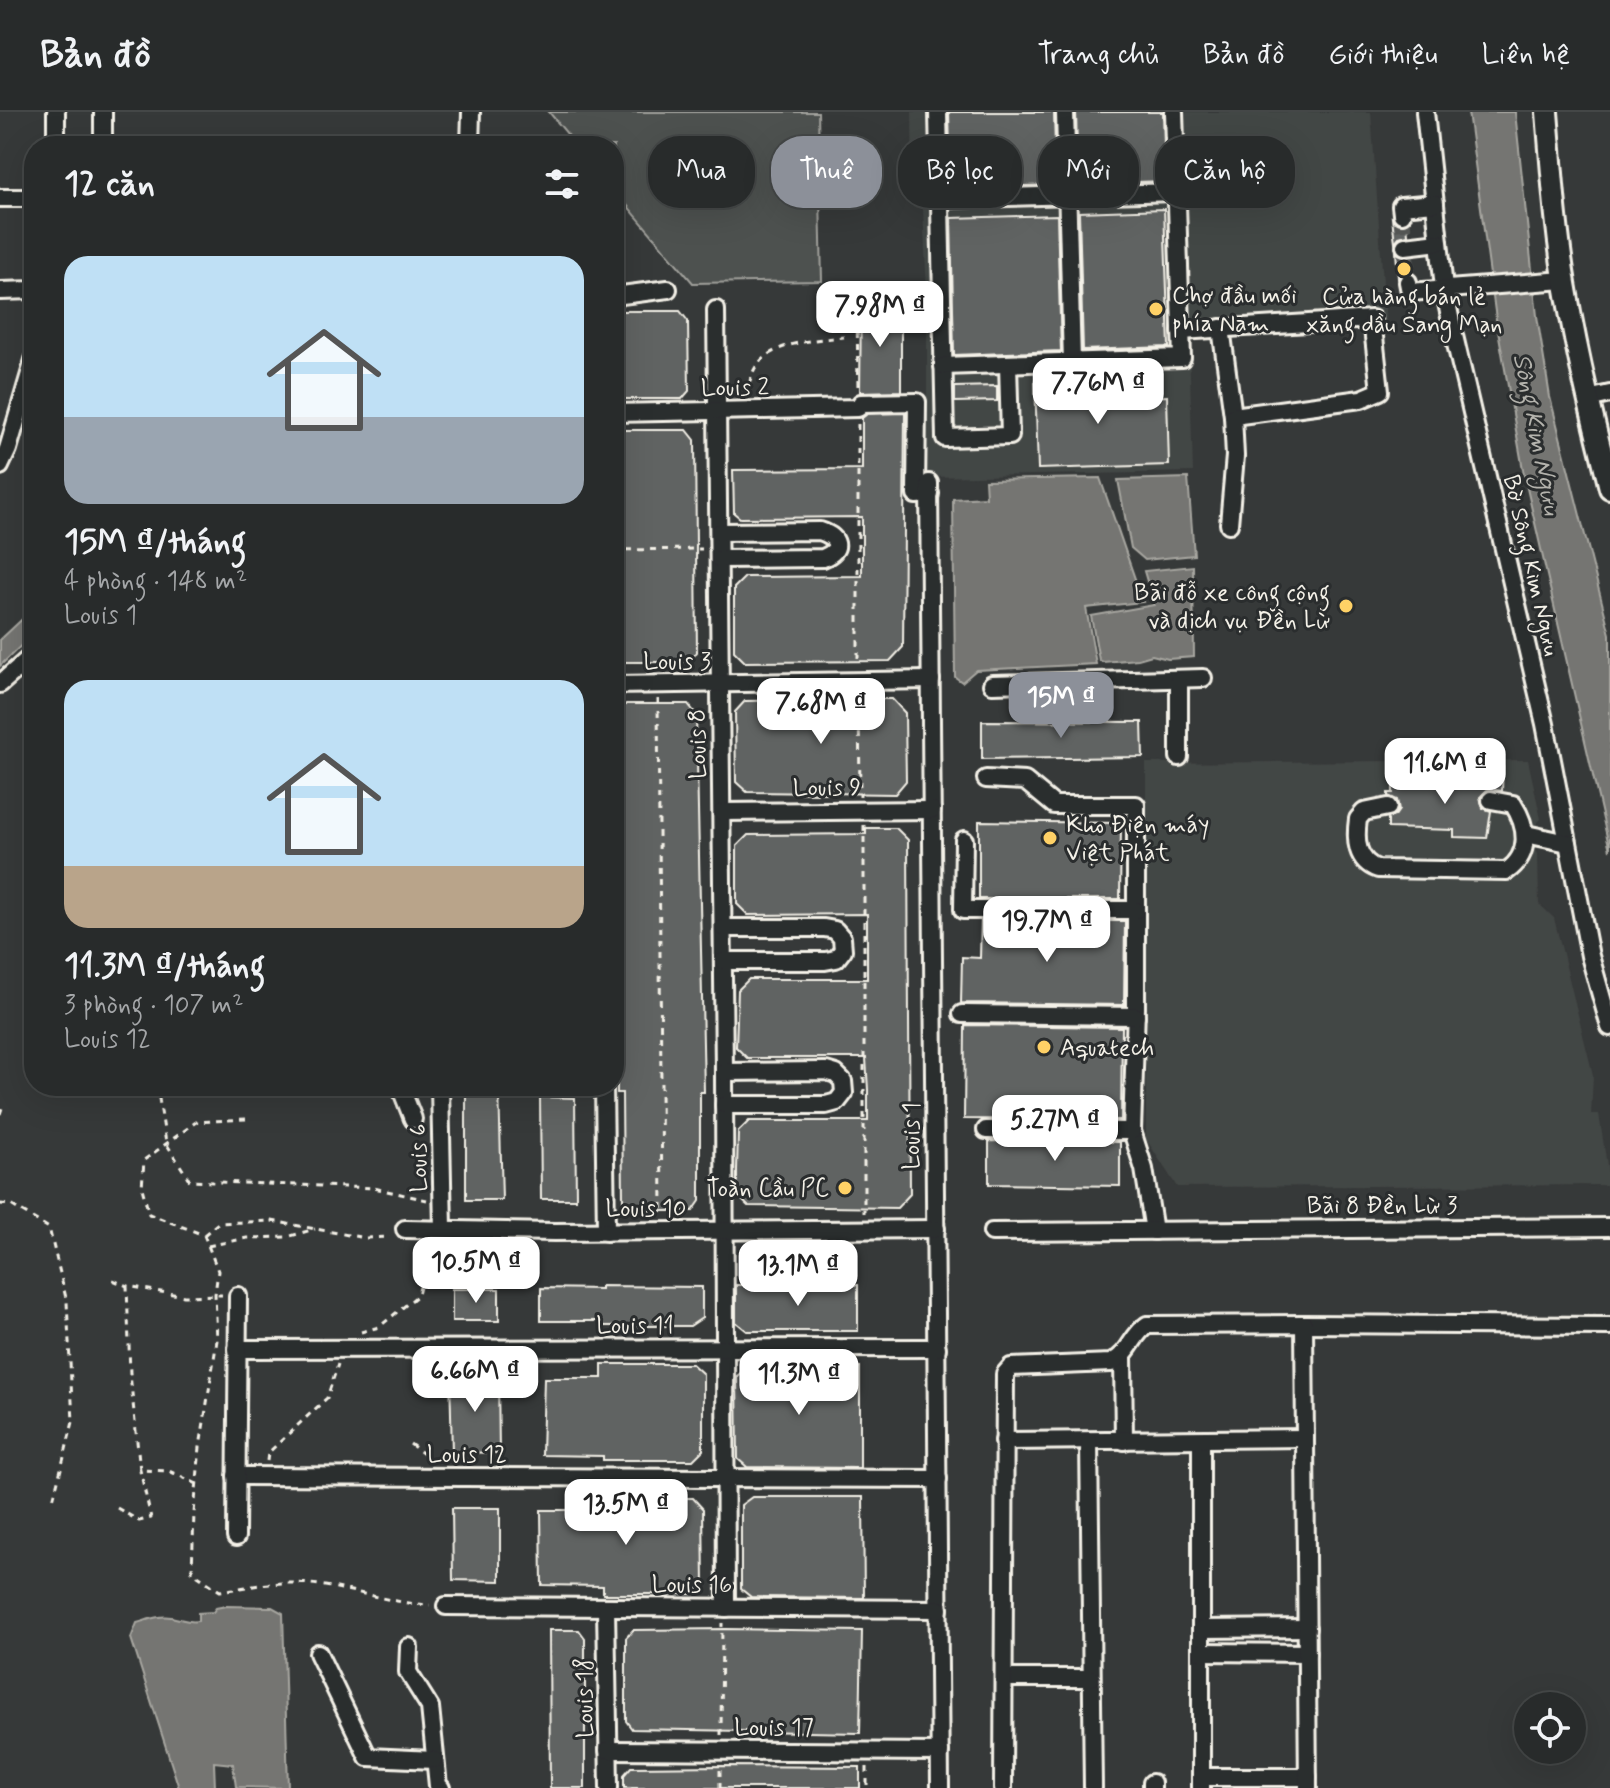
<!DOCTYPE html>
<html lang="vi">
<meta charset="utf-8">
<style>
:root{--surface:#282b2b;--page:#343737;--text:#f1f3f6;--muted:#a5a7a9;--line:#444747;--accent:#8c9099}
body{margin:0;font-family:Mynerve,sans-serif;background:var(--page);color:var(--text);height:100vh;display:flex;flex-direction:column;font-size:30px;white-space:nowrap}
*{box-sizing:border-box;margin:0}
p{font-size:26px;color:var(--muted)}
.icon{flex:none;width:44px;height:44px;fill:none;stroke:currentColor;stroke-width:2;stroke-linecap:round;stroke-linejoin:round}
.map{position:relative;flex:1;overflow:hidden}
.sheet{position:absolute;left:24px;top:24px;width:600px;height:960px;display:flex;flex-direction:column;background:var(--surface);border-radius:32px;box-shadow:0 8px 32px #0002,0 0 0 2px var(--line)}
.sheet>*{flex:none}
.hud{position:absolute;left:648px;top:24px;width:760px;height:72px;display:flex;gap:16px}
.controls{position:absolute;left:1514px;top:1580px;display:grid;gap:16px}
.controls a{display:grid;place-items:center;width:72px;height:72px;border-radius:50%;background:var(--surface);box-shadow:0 8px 32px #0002,0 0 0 2px var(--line);font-size:40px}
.price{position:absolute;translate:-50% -68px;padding:0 18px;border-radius:16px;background:#fff;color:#222;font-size:26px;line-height:52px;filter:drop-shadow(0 2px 4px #0008)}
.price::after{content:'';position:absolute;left:50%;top:48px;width:24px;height:18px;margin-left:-12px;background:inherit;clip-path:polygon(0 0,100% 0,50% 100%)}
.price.on{background:var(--accent);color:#fff}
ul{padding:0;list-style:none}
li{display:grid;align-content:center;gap:16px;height:424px;padding:0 40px}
li span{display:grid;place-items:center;height:248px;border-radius:24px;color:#555}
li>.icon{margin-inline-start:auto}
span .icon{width:144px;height:144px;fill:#fffc;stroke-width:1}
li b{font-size:34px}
h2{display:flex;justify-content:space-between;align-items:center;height:96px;padding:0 40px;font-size:34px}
.pill{padding:0 28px;border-radius:32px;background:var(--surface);box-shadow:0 8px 32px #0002,0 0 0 2px var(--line);font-size:28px;line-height:72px}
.pill.on{background:var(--accent);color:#fff}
header{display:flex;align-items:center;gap:48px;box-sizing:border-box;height:112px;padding:0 40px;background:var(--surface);border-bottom:2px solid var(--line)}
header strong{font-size:38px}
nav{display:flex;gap:44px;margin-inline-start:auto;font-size:28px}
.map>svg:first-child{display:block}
.built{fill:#434645}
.green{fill:#4e514f;stroke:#a1a19c;stroke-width:2}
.water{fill:#757572;stroke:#a8a7a1;stroke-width:2}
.building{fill:#616362;stroke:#f4f1e8;stroke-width:2}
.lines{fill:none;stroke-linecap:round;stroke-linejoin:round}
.minor-tunnel{stroke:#525553;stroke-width:16;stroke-dasharray:16 8;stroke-linecap:butt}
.minor-casing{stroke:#f4f1e8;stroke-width:22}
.major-casing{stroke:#f4f1e8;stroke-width:26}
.path{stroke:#f4f1e8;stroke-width:3;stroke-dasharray:6 6;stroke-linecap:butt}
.minor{stroke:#2a2d2e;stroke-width:16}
.major{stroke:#2a2d2e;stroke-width:20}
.poi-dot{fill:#ffd166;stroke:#2a2d2e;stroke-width:3}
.labels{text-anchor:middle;stroke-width:6;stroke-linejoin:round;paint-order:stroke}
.poi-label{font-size:24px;fill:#f4f1e8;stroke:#2a2d2e;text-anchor:start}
.street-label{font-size:24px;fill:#f4f1e8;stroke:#2a2d2e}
.water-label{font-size:26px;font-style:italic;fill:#b4b3ad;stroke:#2a2d2e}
</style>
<header>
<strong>Bản đồ</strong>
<nav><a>Trang chủ</a><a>Bản đồ</a><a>Giới thiệu</a><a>Liên hệ</a></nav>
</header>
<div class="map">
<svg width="1610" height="1676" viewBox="0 0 1610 1676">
<rect width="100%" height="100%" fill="#363939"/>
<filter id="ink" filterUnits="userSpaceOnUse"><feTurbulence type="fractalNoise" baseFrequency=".0125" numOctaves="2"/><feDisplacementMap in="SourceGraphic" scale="16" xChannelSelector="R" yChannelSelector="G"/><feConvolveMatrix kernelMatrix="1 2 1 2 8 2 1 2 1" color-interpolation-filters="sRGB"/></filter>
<g filter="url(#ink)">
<g class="built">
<polygon points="912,0 1371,0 1386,213 1189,230 1193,360 927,365 927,181 923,96 913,95"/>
<polygon points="1528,648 1541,707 1537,711 1535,737 1538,742 1539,792 1554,806 1593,963 1591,1002 1599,1002 1610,1073 1177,1075 1146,1027 1146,651"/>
</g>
<polygon class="green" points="549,0 818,0 822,169 693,171 614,78 614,34 577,34"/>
<g class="water">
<polygon points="1468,0 1515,0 1537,204 1550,285 1610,522 1610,738 1524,363 1496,207"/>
<polygon points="1100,366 1143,490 1086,496 1096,552 976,558 962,570 955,565 953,387 986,385 985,368"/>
<polygon points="1188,366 1194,443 1145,448 1131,436 1118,368"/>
<polygon points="1193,454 1194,545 1168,547 1152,543 1138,547 1103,550 1099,548 1091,504 1154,493 1144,459"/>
<polygon points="34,496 34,521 0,554 0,528"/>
<path d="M 226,1494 L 272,1495 L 283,1501 L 288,1676 L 236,1675 L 233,1652 L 214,1650 L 215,1676 L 179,1676 L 131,1526 L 137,1511 C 148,1508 159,1503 171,1505 C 182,1507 188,1511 198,1509 L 198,1501 L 213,1500 L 216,1496 Z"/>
</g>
<g class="building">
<polygon points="949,0 1054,0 1056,73 951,76"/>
<polygon points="1076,0 1163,0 1165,69 1078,72"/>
<polygon points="1164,97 1169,235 1083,238 1079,100"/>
<polygon points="1057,103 1061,239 954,243 951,106"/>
<polygon points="1392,106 1398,112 1407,111 1408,123 1399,125 1395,130"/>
<polygon points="1396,140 1401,144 1409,145 1411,159 1405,159 1398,166"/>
<polygon points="861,191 887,191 901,205 901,279 860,280"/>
<polygon points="614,199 680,199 688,209 689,279 682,287 614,287"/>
<polygon points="1116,265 1117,286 1167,284 1169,353 1038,357 1035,268"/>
<polygon points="997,274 997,289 955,290 955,275"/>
<polygon points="905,301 903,535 890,549 745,550 734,539 734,476 745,465 862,464 862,405 740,406 734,401 733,358 862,357 862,306 867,302"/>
<polygon points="620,318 687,318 695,328 697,540 689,550 622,550 614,540 614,326"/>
<polygon points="862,587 892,587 905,601 906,669 895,682 747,680 736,670 735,600 745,589"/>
<polygon points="626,592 688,592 696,602 704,980 700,980 700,1089 693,1099 631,1099 623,1089 622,981 617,981 616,842 618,842 618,602"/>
<polygon points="982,609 1142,610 1143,645 982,647"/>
<polygon points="1487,655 1503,655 1502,679 1488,677 1480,685 1483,696 1491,699 1487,726 1454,725 1454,718 1388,716 1388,706 1395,704 1399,698 1397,688 1388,684 1388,681 1393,681 1393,671 1487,673"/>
<polygon points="979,709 1121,711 1120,787 979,787"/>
<polygon points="866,716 896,716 908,728 910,1082 897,1096 748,1094 737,1083 737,1058 738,1020 749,1009 868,1009 868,978 866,946 747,946 736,935 738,878 749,867 867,867 867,802 748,803 737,792 737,734 748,723 866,722"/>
<polygon points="981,809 1125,809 1124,893 961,891 962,845 980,846"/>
<polygon points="965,913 1122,915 1121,1008 964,1007"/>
<polygon points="466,974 499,974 502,1088 466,1088"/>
<polygon points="540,985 575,986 576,1087 541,1087"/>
<polygon points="989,1029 1120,1030 1120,1074 989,1072"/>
<polygon points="736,1173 858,1173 858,1219 747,1219 736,1210"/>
<polygon points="601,1174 702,1175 702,1206 690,1214 601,1214 601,1209 541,1209 541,1176 601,1177"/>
<rect x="452" y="1177" width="47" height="32"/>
<polygon points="602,1252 692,1252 703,1262 703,1338 693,1348 603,1348 603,1344 542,1343 544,1266 602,1266"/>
<polygon points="748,1255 860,1255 860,1356 747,1355 738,1347 737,1264"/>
<polygon points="450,1264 498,1264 499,1341 452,1340"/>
<polygon points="752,1385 863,1385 864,1486 751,1485 741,1477 741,1393"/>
<polygon points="603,1386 693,1386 703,1397 704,1472 693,1482 603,1482 603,1474 542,1473 541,1398 603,1398"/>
<polygon points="452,1396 500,1396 500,1469 453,1468"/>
<polygon points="725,1517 862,1519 860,1621 632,1617 626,1609 626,1526 633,1518"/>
<polygon points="549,1518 579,1518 585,1526 585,1676 550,1676"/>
<polygon points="724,1654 860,1655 860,1676 624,1676 624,1663 631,1655"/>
</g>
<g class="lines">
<g class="minor-tunnel">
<polyline points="1402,102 1404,125"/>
<polyline points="1406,143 1408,170"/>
</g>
<g class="minor-casing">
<g id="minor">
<polyline points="103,0 103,34"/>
<polyline points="938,0 945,326 1010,324 1008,252"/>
<polyline points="1065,0 1072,250"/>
<polyline points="1425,0 1444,176 1452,215 1545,612 1590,844 1610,915"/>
<polyline points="56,34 56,0"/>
<polyline points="470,34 471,0"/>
<polyline points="0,86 34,86"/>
<polyline points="940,87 1176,80"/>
<polyline points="1402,102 1401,94 1435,91"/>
<polyline points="1405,134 1439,130"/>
<polyline points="1408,170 1410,180 1564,168"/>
<polyline points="0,179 34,178"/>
<polyline points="614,184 668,177"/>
<polyline points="716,198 724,960 726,1496"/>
<polyline points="1221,216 1233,304"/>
<polyline points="1181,219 1372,207 1380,279 1361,287 1233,304 1235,344 1229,412"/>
<polyline points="943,254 1182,246 1174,0"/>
<polyline points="1588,287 1610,282"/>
<polyline points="614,301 858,296 861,291 917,290 916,383 930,382"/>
<polyline points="0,354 8,337 34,248"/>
<polyline points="929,371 940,1676"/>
<path d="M 719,420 L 820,419 C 839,425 843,438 823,446 L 719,447"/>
<polyline points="0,572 34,542"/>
<polyline points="992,572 1203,566"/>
<polyline points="614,573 931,568"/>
<polyline points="1179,645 1179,568"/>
<polyline points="986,667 1025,669 1054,693 1136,693 1136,896 1132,1019 1144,1057 1154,1119"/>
<path d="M 1388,695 L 1364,700 L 1358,707 C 1355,728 1356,749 1378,757 L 1507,759 C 1531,742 1528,715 1513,692 L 1491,688"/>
<polyline points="722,700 932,698"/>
<polyline points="1526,722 1568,731"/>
<polyline points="964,728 963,798 1136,798"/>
<polyline points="723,816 824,816 835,818 842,826 843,838 836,847 825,849 723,849"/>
<polyline points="962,902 1136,904"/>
<polyline points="724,960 826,959 836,962 843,969 844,981 837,990 826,993 724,993"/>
<polyline points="400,974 413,1007"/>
<polyline points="440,974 443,1117"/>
<polyline points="604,974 606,1120"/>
<polyline points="986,1018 1132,1019"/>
<polyline points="405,1117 555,1120 936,1117"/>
<polyline points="992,1120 1610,1115"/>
<polyline points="1304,1212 1610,1214"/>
<polyline points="237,1237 937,1236"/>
<polyline points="1123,1245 1124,1329"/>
<polyline points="1201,1328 1201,1676"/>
<polyline points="1004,1329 1305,1326"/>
<polyline points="1089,1329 1093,1676"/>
<polyline points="236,1364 938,1367"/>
<polyline points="236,1425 238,1184"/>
<polyline points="446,1494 939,1497"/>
<polyline points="606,1495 609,1676"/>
<polyline points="1201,1517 1307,1516"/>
<polyline points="409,1535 408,1560 430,1595 438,1674 441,1676"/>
<polyline points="1201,1540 1307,1541"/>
<polyline points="318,1541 368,1645 434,1648"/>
<polyline points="1004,1566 1091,1566"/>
<polyline points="608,1638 940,1640"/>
<polyline points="1201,1665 1308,1665"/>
<polyline points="1152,1671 1152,1676"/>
<path d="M 1003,1676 L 1005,1262 L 1011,1255 L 1111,1251 C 1131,1241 1131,1224 1147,1213 L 1304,1212 L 1308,1676"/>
</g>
</g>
<g class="major-casing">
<path id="major" d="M 1547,0 C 1552,61 1556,123 1567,183 C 1578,248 1594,312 1610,376"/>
</g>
<g class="path">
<polyline points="857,196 858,276"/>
<path d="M 749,283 C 747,231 805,229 844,225"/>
<polyline points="858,312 858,552"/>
<polyline points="614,438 702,437"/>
<polyline points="859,585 860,685"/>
<polyline points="658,587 662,1103"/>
<polyline points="864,713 864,1101"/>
<polyline points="157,974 166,1031 190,1069 374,1076 427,1088"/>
<polyline points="0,1002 2,996"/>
<path d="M 246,1007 L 196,1010 L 144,1048 L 142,1076 L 149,1102 L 204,1123 L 218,1159 L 215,1182 L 217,1228 L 200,1335 L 194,1401 L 192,1460 L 220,1479 C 242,1476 266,1471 288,1471 C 336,1470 382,1491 430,1493"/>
<polyline points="0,1092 11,1093 49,1116 67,1190 73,1310 53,1388"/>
<polyline points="204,1123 218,1111 272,1109 365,1126 390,1125"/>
<polyline points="208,1134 247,1126 287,1125 315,1117"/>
<polyline points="113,1168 127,1174"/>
<polyline points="361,1220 379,1215 418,1183 427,1147 428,1133"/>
<polyline points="410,1332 435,1350"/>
<polyline points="267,1349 268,1341 327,1286 338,1252"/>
<polyline points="197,1372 169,1359 140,1358 130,1262 127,1174 184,1184 222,1183"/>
<polyline points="117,1396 139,1409 151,1406 140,1358"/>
<polyline points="721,1623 722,1511"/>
<polyline points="867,1655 867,1676"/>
<polyline points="720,1676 720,1654"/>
</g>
<use href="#minor" class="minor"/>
<use href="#major" class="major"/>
</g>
</g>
<g class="poi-dot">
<circle cx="1404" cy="157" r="8"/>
<circle cx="1156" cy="197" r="8"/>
<circle cx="1346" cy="494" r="8"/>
<circle cx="1050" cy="726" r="8"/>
<circle cx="1044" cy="935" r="8"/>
<circle cx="845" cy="1076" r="8"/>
</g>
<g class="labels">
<g class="poi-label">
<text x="1172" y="191">Chợ đầu mối<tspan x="1172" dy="28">phía Nam</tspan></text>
<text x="1404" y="192" text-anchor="middle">Cửa hàng bán lẻ<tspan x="1404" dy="28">xăng dầu Sang Mạn</tspan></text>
<text x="1330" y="488" text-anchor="end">Bãi đỗ xe công cộng<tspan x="1330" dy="28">và dịch vụ Đền Lừ</tspan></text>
<text x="1066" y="720">Kho Điện máy<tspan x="1066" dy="28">Việt Phát</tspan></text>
<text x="1060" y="943">Aquatech</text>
<text x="829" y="1084" text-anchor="end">Toàn Cầu PC</text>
</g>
<g class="street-label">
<text transform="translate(735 275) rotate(-1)" y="8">Louis 2</text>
<text transform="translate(1532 453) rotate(77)" y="8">Bờ Sông Kim Ngưu</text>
<text x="677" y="557">Louis 3</text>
<text transform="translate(697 632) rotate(-91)" y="8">Louis 8</text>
<text transform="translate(827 675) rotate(-1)" y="8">Louis 9</text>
<text transform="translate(911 1024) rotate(-90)" y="8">Louis 1</text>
<text transform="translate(418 1046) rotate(-91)" y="8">Louis 6</text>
<text x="1382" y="1101">Bãi 8 Đền Lừ 3</text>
<text x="646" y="1104">Louis 10</text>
<text x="635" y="1221">Louis 11</text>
<text x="467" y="1350">Louis 12</text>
<text x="692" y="1480">Louis 16</text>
<text transform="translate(584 1586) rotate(-91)" y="8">Louis 18</text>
<text x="774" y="1623">Louis 17</text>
</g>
<g class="water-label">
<text transform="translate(1538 322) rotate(79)" y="9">Sông Kim Ngưu</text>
</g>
</g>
</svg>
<div class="controls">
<a><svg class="icon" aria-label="locate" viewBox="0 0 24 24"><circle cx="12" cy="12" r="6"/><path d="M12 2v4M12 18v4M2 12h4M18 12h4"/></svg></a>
</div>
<b class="price" style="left:880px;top:237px">7.98M ₫</b>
<b class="price" style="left:1098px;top:314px">7.76M ₫</b>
<b class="price on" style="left:1061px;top:628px">15M ₫</b>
<b class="price" style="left:821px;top:634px">7.68M ₫</b>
<b class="price" style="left:1445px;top:694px">11.6M ₫</b>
<b class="price" style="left:1047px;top:852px">19.7M ₫</b>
<b class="price" style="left:1055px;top:1051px">5.27M ₫</b>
<b class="price" style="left:476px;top:1193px">10.5M ₫</b>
<b class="price" style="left:798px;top:1196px">13.1M ₫</b>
<b class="price" style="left:475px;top:1302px">6.66M ₫</b>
<b class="price" style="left:799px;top:1305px">11.3M ₫</b>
<b class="price" style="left:626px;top:1435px">13.5M ₫</b>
<div class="hud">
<a class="pill">Mua</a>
<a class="pill on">Thuê</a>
<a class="pill">Bộ lọc</a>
<a class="pill">Mới</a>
<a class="pill">Căn hộ</a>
</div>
<section class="sheet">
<h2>12 căn<svg class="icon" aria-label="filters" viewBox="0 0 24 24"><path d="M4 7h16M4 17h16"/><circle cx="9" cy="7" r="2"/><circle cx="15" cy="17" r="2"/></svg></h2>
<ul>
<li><span style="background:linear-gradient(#bfe0f5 65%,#9aa5b1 0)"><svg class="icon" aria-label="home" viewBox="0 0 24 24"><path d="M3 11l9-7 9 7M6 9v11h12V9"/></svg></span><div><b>15M ₫/tháng</b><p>4 phòng · 148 m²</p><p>Louis 1</p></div></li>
<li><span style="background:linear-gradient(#bfe0f5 75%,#b9a48a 0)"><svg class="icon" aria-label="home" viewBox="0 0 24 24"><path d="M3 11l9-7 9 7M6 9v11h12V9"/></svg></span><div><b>11.3M ₫/tháng</b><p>3 phòng · 107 m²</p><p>Louis 12</p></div></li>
</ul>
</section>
</div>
